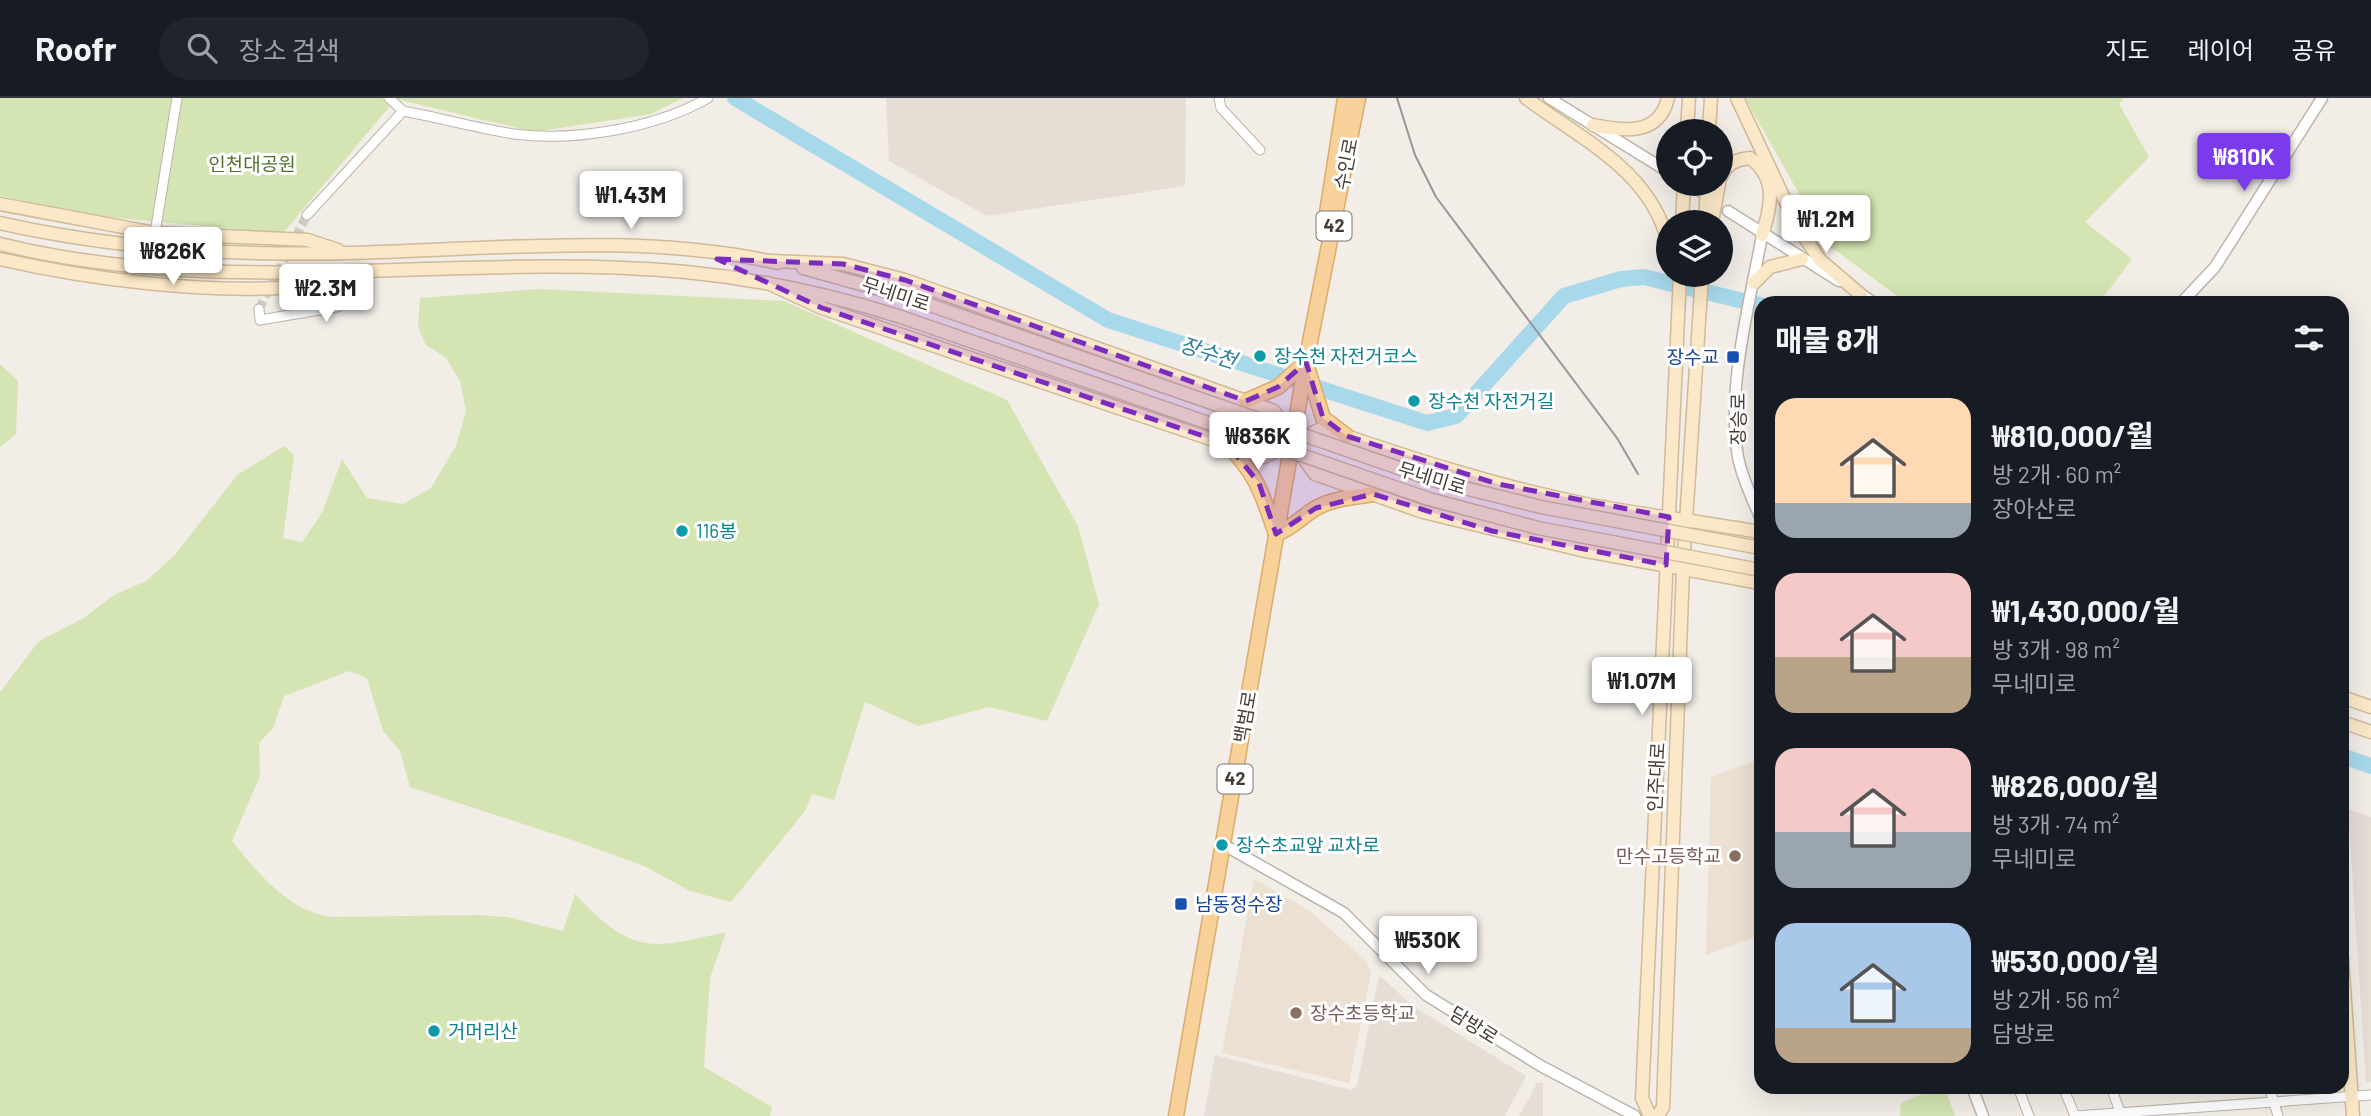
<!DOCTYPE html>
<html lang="ko">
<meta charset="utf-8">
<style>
:root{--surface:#171b24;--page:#20242c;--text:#f1f3f6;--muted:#9ea1a6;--line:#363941;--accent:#7c3aed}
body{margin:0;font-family:Barlow,"Noto Sans KR",sans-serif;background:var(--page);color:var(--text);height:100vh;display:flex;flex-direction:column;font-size:26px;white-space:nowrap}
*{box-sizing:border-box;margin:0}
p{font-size:23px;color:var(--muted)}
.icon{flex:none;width:38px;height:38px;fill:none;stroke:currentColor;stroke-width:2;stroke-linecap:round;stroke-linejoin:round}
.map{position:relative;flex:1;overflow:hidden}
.panel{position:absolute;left:1754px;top:198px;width:595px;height:798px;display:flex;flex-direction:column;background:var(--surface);border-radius:21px;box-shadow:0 7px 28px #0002}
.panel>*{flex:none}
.tools{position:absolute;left:1656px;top:21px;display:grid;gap:14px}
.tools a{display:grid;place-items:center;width:77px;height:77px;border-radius:50%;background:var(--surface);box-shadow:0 7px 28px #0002;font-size:35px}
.price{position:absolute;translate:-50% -60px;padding:0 16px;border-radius:7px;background:#fff;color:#222;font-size:23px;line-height:46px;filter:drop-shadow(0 2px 4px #0008)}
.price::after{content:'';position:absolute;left:50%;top:42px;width:21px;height:16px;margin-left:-10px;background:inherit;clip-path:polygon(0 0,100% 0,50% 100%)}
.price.selected{background:var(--accent);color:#fff}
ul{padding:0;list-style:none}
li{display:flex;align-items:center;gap:21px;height:175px;padding:0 21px}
li span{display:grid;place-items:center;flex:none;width:196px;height:140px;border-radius:21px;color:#555}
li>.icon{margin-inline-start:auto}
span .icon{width:84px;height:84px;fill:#fffc;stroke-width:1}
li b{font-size:30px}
h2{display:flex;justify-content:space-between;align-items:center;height:84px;padding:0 21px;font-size:30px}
header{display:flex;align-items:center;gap:42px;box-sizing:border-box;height:98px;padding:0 35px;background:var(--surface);border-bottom:2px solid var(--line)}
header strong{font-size:33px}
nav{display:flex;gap:38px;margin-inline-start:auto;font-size:24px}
.search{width:490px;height:63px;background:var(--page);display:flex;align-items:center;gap:18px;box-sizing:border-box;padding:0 24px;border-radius:38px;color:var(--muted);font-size:26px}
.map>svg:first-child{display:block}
.residential{fill:#e6ded5}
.education{fill:#ebe0d2}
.green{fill:#d4e4b2}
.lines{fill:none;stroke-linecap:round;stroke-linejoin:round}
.river{stroke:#a7d9eb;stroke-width:16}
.minor-tunnel{stroke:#cfcac4;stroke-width:9;stroke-dasharray:9 4.5;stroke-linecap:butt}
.tertiary-tunnel{stroke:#cfcac4;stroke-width:10;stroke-dasharray:10 5;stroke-linecap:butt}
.minor-casing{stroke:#bdb4aa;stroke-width:11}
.tertiary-casing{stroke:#bdb4aa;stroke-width:13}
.secondary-casing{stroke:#cfba99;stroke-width:15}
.primary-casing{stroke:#dcab6b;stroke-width:17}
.minor{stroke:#fff;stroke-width:9}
.tertiary{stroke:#fff;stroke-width:10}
.secondary{stroke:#fbe8c8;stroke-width:12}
.primary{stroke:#f8d19a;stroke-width:14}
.tram{stroke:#969696;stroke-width:2}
.secondary-bridge-casing{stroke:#cfba99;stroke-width:15;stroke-linecap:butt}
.secondary-bridge{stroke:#fbe8c8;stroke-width:12}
.marked{fill:#7b2cbf;fill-opacity:0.2;stroke:#7b2cbf;stroke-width:5;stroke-dasharray:14 9;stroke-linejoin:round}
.culture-dot{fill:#0f9aa8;stroke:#fff;stroke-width:2.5}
.transit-dot{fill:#1a4fb4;stroke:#fff;stroke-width:2.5}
.education-dot{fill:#8d6e63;stroke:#fff;stroke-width:2.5}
.labels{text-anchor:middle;stroke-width:6;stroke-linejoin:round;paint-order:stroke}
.shield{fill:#fff;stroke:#7d7772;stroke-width:2}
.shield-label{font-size:18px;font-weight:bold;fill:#453d36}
.park-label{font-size:19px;fill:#51732d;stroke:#fff}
.street-label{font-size:19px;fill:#453d36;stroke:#fff}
.culture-label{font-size:19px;fill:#0d838f;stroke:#fff;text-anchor:start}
.transit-label{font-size:19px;fill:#164399;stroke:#fff;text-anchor:end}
.education-label{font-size:19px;fill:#785e54;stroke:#fff;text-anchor:end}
.water-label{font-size:21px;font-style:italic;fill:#327d9b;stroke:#fff}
</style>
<header>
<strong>Roofr</strong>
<div class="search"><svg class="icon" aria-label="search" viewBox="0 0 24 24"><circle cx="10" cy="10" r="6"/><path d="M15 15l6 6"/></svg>장소 검색</div>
<nav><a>지도</a><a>레이어</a><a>공유</a></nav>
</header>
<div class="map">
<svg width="2371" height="1018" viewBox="0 0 2371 1018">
<rect width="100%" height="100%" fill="#f2ede7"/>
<g class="residential">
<polygon points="886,0 1186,0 1185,88 987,118 889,63"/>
<polygon points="2348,711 2371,719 2371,984 2366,984"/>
<polygon points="1379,877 1413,908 1526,978 1505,1018 1204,1018 1215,957 1351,992 1357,988"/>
<polygon points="1537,985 1543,985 1543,1018 1519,1018"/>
</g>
<g class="education">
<polygon points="1760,661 1760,837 1706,857 1711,679"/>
<polygon points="1254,781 1310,813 1365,862 1371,875 1349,985 1222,955"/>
</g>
<g class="green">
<polygon points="0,0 683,0 651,16 534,34 396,1 283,135 96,118 0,98"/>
<polygon points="1745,0 2124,0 2119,6 2149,59 2085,124 2132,161 2099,205 1907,205 1828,147"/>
<path d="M 539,191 L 784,203 L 1007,302 L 1078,428 L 1099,506 L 1047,623 L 989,609 L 918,628 L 865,604 L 834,702 L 812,696 L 805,713 L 731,804 L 690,793 L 644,768 L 575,743 L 410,689 L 400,653 L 383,633 L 367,580 L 349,573 L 284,598 L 273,630 L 259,645 L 260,678 L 232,743 C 258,775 289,814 332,819 L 477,817 L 507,819 L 563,833 L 575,796 C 632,857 650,852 726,834 L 710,880 L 704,969 L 772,1009 L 770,1018 L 0,1018 L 0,594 L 39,543 L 82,521 L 114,497 L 146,483 L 175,457 L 237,377 L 284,348 L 294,357 L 283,440 L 302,444 L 322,415 L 342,361 L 367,400 L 403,406 L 431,390 L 456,348 L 466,313 L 460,283 L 446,260 L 426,247 L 418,229 L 420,200 Z"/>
<polygon points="0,266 18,283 16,336 0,349"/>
<polygon points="1939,989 1944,989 1955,1018 1900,1018 1901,1005"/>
</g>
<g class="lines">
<g class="river">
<polyline points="735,0 1108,222 1427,325 1456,318 1564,198 1621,181 1644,179 1760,207"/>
<polyline points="2342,658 2371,668"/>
</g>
<polyline class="minor-tunnel" points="259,211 307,117"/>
<polyline class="tertiary-tunnel" points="1686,86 1728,113"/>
<g class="minor-casing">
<g id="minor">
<polyline points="389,0 403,13"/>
<polyline points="1219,0 1221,10 1260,52"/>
<path d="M 307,117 L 403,13 C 440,20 477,30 514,36 C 574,44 656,30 708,0"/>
<polyline points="155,135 177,0"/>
<polyline points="259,211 260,222 337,209 335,179"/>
<polyline points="2018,989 2029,1018"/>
<polyline points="2063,989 2075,1018"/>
<polyline points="2111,989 2120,1014"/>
<polyline points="2269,989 2278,1018"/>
<polyline points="2075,1018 2371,997"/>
</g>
</g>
<g class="tertiary-casing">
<g id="tertiary">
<polyline points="1549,0 1667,73"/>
<polyline points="1728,113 1839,183"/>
<polyline points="1856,193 1874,205"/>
<polyline points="2181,205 2215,169 2322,0"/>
<path d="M 1760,419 C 1752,400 1742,380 1738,359 C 1726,290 1750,205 1762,137"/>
<polyline points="1224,747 1344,815 1426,897 1541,968 1635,1018"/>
<polyline points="1972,989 1983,1018"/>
</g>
</g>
<g class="secondary-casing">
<g id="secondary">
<path d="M 1526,0 C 1582,42 1650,72 1668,144"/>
<polyline points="1737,0 1797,128 1820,162 1861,197"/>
<path d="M 1593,27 C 1622,33 1659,39 1668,0"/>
<polyline points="1687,33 1689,0"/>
<polyline points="1709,33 1711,0"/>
<path d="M 1720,81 C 1726,66 1734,62 1750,60 C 1778,80 1771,109 1762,137"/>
<polyline points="0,106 155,135 308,142 338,152"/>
<polyline points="1682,124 1684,86"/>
<polyline points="1705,124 1707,86"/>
<polyline points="1712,124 1719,86"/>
<path d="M 0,125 C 115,151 231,158 349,155 C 488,152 641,134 778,165"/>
<path d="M 0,146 C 230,203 456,153 686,174 C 758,181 828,196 898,218"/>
<path d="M 0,161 C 89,181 203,196 294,189 C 306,189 318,183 330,180"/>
<polyline points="771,163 843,166 905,182 1274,313 1288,337"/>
<polyline points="803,170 904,198"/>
<polyline points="768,185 822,210 1264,359 1292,344 1315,376 1423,414 1581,452 1760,485"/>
<polyline points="1754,185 1770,169 1802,161"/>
<path d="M 1301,340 L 1323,330 C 1410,360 1496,388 1586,406 C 1644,417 1702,424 1760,434"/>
<polyline points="2342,599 2371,609"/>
<polyline points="2342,624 2371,634"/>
<polyline points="2342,861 2353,1018"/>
<polyline points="1650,1018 1642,1000 1680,177"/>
<polyline points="1658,1018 1663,1009 1683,470 1702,177"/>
</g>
</g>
<g class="primary-casing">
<g id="primary">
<polyline points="1327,115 1345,0"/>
<polyline points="1307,269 1323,320 1347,338"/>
<polyline points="1246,303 1278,289 1306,264"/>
<path d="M 1227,346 C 1258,378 1262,396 1276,436 C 1293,430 1303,417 1318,409 C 1335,400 1355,399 1373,396"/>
<polyline points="1176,1018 1306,264 1358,0"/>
</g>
</g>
<use href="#minor" class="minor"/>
<use href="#tertiary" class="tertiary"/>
<use href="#secondary" class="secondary"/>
<use href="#primary" class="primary"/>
<polyline class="tram" points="1397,0 1415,57 1436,99 1617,340 1638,376"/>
<g class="secondary-bridge-casing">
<g id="secondary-bridge">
<polyline points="904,198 1436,383 1541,409 1760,450"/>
<polyline points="898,218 1429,401 1538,430 1760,472"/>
</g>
</g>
<use href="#secondary-bridge" class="secondary-bridge"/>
</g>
<path class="marked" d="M 717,161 L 843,166 L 905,182 L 1246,303 L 1278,289 L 1306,264 L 1323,320 L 1347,338 L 1498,386 L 1669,419 L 1666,467 L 1492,433 L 1373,396 L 1316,410 L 1276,436 L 1259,385 L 1227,346 L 822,210 Z"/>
<g class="culture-dot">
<circle cx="1260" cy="258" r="7"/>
<circle cx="1414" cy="303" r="7"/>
<circle cx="682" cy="433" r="7"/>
<circle cx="1222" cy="747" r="7"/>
<circle cx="434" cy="933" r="7"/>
</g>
<g class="transit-dot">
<rect x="1726" y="252" width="14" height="14" rx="3.5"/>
<rect x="1174" y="799" width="14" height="14" rx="3.5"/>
</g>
<g class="education-dot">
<circle cx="1735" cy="758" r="7"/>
<circle cx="1296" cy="915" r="7"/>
</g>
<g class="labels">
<g class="shield">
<rect x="1316.5" y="113.5" width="35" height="29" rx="5"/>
<rect x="1217.5" y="666.5" width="35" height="29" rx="5"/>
</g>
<g class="shield-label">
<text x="1334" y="134">42</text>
<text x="1235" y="687">42</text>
</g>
<g class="park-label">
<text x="252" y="73">인천대공원</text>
</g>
<g class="street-label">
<text transform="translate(1346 66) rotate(-79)" y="7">수인로</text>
<text transform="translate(896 196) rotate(18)" y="7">무네미로</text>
<text transform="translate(1738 321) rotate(-90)" y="7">장승로</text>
<text transform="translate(1432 380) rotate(17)" y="7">무네미로</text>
<text transform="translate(1245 619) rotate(-80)" y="7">백범로</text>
<text transform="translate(1656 679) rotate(-87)" y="7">인주대로</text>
<text transform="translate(1474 927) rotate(32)" y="7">담방로</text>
</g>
<g class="culture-label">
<text x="1274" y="265">장수천 자전거코스</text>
<text x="1428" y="310">장수천 자전거길</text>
<text x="696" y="440">116봉</text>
<text x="1236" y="754">장수초교앞 교차로</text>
<text x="448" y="940">거머리산</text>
</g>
<g class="transit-label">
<text x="1719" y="266">장수교</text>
<text x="1195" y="813" text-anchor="start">남동정수장</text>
</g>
<g class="education-label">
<text x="1721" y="765">만수고등학교</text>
<text x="1310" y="922" text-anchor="start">장수초등학교</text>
</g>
<g class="water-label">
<text transform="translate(1208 255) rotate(18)" y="7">장수천</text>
</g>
</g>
</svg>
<div class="tools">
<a><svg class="icon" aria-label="locate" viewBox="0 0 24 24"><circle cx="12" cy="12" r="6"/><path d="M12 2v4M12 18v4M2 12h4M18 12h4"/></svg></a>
<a><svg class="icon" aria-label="layers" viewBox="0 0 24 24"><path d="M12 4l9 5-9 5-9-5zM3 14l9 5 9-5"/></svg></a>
</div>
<b class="price selected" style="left:2244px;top:95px">₩810K</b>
<b class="price" style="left:631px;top:133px">₩1.43M</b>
<b class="price" style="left:1826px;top:157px">₩1.2M</b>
<b class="price" style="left:173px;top:189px">₩826K</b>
<b class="price" style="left:326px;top:226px">₩2.3M</b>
<b class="price" style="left:1258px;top:374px">₩836K</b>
<b class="price" style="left:1642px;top:619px">₩1.07M</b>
<b class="price" style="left:1428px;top:878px">₩530K</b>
<section class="panel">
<h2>매물 8개<svg class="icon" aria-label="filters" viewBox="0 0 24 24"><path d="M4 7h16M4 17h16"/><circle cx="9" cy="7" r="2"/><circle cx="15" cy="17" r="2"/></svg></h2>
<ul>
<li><span style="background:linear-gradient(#ffd9b3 75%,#9aa5b1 0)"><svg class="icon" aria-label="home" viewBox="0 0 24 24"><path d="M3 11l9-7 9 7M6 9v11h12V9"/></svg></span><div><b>₩810,000/월</b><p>방 2개 · 60 m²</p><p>장아산로</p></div></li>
<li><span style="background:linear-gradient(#f6c9c9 60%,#b9a48a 0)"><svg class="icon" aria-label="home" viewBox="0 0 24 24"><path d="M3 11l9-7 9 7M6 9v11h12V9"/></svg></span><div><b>₩1,430,000/월</b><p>방 3개 · 98 m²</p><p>무네미로</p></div></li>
<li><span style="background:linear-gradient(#f6c9c9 60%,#9aa5b1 0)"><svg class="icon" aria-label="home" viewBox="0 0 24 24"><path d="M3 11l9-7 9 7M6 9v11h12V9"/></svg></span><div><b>₩826,000/월</b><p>방 3개 · 74 m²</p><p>무네미로</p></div></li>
<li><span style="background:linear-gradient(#a9c7e8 75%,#b9a48a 0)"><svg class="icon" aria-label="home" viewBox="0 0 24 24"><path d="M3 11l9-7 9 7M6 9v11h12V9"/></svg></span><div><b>₩530,000/월</b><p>방 2개 · 56 m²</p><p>담방로</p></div></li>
</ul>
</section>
</div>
